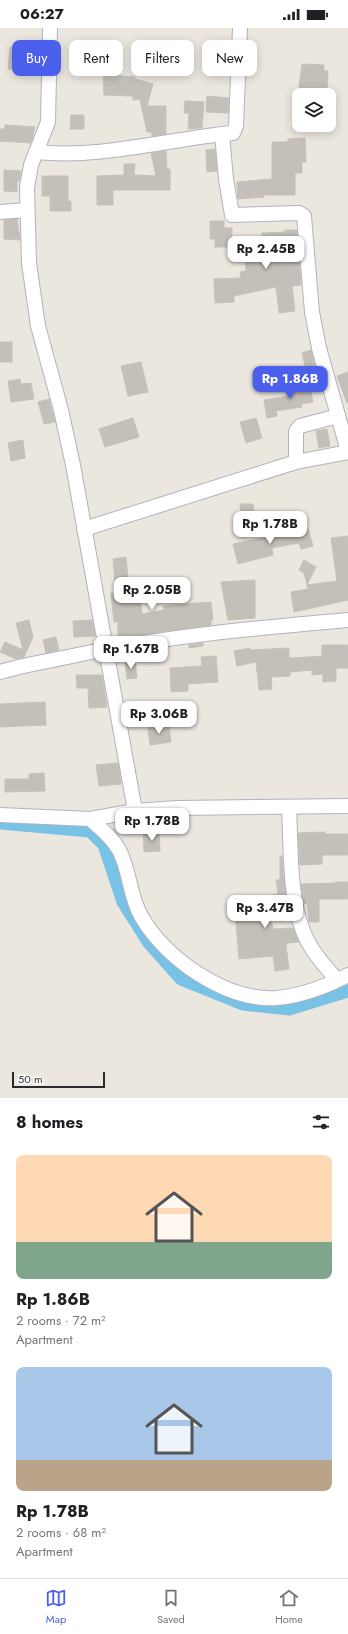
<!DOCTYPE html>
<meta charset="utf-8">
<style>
:root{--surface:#fff;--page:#f6f6f6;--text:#202124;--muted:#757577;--line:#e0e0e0;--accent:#4a5fec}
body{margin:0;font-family:Jost,sans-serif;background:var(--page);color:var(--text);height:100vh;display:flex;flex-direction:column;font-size:15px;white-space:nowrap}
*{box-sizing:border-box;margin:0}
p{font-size:13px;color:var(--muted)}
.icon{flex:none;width:22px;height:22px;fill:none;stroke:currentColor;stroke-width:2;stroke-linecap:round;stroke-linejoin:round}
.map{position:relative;height:1070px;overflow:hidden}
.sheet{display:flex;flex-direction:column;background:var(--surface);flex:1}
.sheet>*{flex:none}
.hud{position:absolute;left:12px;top:12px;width:324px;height:36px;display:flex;gap:8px}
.fabs{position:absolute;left:292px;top:60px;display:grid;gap:8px}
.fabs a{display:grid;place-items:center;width:44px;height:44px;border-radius:8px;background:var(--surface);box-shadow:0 2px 10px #0003;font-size:20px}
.scale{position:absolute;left:12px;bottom:10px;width:93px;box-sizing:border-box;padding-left:4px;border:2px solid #2a2a2a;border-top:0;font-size:11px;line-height:14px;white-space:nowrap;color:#2a2a2a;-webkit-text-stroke:3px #fff;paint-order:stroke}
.price{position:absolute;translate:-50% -34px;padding:0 9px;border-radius:8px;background:#fff;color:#222;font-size:13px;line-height:26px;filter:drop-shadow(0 1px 2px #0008)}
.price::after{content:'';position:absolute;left:50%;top:24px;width:12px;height:9px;margin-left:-6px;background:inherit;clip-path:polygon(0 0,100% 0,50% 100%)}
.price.current{background:var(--accent);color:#fff}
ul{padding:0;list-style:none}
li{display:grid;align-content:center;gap:8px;height:212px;padding:0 16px}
li span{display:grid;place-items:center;height:124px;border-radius:8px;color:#555}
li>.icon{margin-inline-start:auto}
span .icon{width:72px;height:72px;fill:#fffc;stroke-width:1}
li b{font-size:17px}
h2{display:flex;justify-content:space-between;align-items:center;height:48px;padding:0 16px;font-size:17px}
.chip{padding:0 14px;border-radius:8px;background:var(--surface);box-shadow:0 2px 10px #0003;font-size:14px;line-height:36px}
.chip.current{background:var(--accent);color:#fff}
.status{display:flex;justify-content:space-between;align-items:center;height:28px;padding:0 20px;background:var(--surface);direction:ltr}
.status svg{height:11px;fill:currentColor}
.menu{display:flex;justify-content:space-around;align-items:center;height:56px;border-top:1px solid var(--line);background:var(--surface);font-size:11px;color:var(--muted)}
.menu a{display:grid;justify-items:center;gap:2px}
.menu .current{color:var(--accent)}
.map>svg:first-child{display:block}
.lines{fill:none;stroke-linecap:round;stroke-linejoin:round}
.canal{stroke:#78c2e6;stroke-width:13}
.building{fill:#c4c0b9;stroke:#c7c2b7}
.minor-casing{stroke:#b1b3bd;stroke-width:16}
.minor{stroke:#fff;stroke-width:14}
</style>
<div class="status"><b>06:27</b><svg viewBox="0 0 49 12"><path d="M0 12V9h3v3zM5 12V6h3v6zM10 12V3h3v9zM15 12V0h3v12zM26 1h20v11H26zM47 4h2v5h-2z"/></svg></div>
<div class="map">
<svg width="348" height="1070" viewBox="0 0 348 1070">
<rect width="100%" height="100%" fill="#ebe6de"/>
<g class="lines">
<polyline class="canal" points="0,795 90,803 104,817 123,874 149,915 181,951 243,976 289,981 348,963"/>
</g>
<g class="building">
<polygon points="10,19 27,21 25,43 8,41"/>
<polygon points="302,36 324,37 324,43 328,43 327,62 313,61 313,67 298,67"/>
<polygon points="103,42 120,42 120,48 135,49 135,51 153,56 147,78 166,78 166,106 152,108 152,104 147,104 140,71 133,72 133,68 104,67"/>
<polygon points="207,68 229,70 228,85 206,84"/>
<polygon points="185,73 204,74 202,100 188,101 189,85 184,85"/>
<polygon points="71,87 84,87 84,101 70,101"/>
<polygon points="5,97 35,99 31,115 0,113 0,101 5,101"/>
<polygon points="305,110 306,134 302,134 302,145 295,145 295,167 264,167 264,169 238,171 237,154 272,151 272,114 288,114 288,111"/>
<polygon points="215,121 217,143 207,144 206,122"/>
<polygon points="166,123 167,141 170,141 170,162 113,162 113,177 97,177 97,148 124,147 124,136 135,136 134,147 156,148 151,125"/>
<polygon points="4,142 21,143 19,153 17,153 17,164 4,163"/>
<polygon points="42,148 68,148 68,173 71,173 71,183 50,183 50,168 42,168"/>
<polygon points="17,191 20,212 4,211 4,192"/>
<polygon points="210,193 224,193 224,200 232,200 232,219 215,219 215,211 210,211"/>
<polygon points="285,202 297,202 301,257 292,258 295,283 279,285 276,259 234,268 234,274 215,275 214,251 241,250 240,244 246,243 244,212 262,210 262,205 285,204"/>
<rect x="0" y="314" width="12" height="20"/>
<polygon points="311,322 315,339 306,341 302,325"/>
<polygon points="141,334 148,364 128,368 121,338"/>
<polygon points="348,344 348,374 347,375 337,348"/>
<polygon points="20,351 21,356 31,355 34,371 11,374 8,353"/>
<polygon points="308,351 313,374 301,376 302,379 276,383 277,388 267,390 264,372 288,368 287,362 300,360 299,353"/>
<polygon points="49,371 55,394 44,396 38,374"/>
<polygon points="133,390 139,409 105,419 99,401"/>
<polygon points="256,390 262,410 246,415 240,394"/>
<polygon points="327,401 330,418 319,420 316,403"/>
<polygon points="23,412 25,430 11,433 8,415"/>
<polygon points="240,476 253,476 254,491 241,491"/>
<polygon points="308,501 313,518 301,521 299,515 272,520 273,527 238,536 233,516"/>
<polygon points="348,508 348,572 294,584 291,564 308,561 307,557 337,553 331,510"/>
<polygon points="126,529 128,551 125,552 127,571 140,569 142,586 164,582 163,578 211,574 213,592 211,592 211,597 118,610 118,594 114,594 111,565 116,565 113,531"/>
<polygon points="304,532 316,539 307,557 304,545 299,542"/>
<polygon points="255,552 255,590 228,592 221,554"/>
<polygon points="29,592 33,609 24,629 16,631 0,624 5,614 23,622 16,595"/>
<polygon points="92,592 95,608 74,609 73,593"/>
<polygon points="56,609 59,622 46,625 43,612"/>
<polygon points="203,615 203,618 189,620 189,617"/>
<polygon points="322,617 348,617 348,640 336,640 336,653 323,654 323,646 312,647 312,642 290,644 290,648 271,649 272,661 259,662 256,634 237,638 234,623 250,620 250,622 289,620 289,630 308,629 322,628"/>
<polygon points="216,628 218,654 188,656 188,663 171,664 170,640 202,638 201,629"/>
<polygon points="135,633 137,650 127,651 125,634"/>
<polygon points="76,647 102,647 107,679 89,680 88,660 77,660"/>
<polygon points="45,674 46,697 0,699 0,676"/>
<polygon points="169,698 171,714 150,717 148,700"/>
<polygon points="118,735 121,756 99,758 96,737"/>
<polygon points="44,745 45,763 5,764 5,751 29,751 29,746"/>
<polygon points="159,803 160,823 144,824 143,804"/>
<polygon points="325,804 325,806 348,806 348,827 322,827 322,836 300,837 298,805"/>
<polygon points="280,828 282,828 287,879 269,882 273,901 293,900 299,914 288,915 286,917 289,941 275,943 273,928 239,931 235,882 259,879 257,871 278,866 276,852 280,852"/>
<polygon points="335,854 348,854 348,871 319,871 319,894 309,894 307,875 304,876 301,856 335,855"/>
</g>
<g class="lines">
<g class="minor-casing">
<g id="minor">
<polyline points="50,0 48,94 31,137 27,159 29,235 38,298 61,382 73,437 135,783"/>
<polyline points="222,106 226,151 232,187 299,185 304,188 312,284 319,320 348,423"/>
<path d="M 36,124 C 102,131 167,111 233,105 L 236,98 L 240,0"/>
<polyline points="0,184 27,182"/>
<polyline points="296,434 296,403 300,398 338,388"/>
<polyline points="84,501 296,434 348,424"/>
<path d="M 0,644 C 25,636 51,633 77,627 C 166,608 257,600 348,592"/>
<path d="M 289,779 C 291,816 289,869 303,903 C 310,922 324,937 337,952"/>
<polyline points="0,787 90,791 135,783 177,780 348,778"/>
<path d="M 90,791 C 100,800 112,809 119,822 C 130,842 129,867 141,888 C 165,930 225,973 276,970 C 300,968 327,958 348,947"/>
</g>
</g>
<use href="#minor" class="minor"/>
</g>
</svg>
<div class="fabs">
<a><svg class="icon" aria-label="layers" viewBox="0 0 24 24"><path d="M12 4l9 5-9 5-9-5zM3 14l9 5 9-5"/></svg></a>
</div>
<div class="scale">50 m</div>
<b class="price" style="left:266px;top:242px">Rp 2.45B</b>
<b class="price current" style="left:290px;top:372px">Rp 1.86B</b>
<b class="price" style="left:270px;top:517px">Rp 1.78B</b>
<b class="price" style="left:152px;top:583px">Rp 2.05B</b>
<b class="price" style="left:131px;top:642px">Rp 1.67B</b>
<b class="price" style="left:159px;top:707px">Rp 3.06B</b>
<b class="price" style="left:152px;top:814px">Rp 1.78B</b>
<b class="price" style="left:265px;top:901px">Rp 3.47B</b>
<div class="hud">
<a class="chip current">Buy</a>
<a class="chip">Rent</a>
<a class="chip">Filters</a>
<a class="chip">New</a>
</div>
</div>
<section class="sheet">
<h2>8 homes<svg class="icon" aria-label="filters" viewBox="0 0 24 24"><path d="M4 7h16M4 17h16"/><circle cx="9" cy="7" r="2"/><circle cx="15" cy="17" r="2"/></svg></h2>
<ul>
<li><span style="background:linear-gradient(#ffd9b3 70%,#7fa58c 0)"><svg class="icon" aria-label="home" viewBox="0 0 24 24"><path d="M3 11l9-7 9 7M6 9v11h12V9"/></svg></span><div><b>Rp 1.86B</b><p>2 rooms · 72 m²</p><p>Apartment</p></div></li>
<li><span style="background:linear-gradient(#a9c7e8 75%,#b9a48a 0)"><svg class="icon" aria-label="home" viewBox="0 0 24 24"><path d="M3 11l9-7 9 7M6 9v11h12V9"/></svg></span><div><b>Rp 1.78B</b><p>2 rooms · 68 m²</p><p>Apartment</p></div></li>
</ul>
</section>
<nav class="menu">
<a class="current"><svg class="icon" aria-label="map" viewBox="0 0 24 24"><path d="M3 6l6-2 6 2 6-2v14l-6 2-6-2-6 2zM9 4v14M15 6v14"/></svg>Map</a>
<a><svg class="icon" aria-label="saved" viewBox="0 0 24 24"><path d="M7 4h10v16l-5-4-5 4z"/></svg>Saved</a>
<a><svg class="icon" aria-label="home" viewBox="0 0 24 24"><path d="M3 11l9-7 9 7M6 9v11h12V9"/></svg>Home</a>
</nav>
